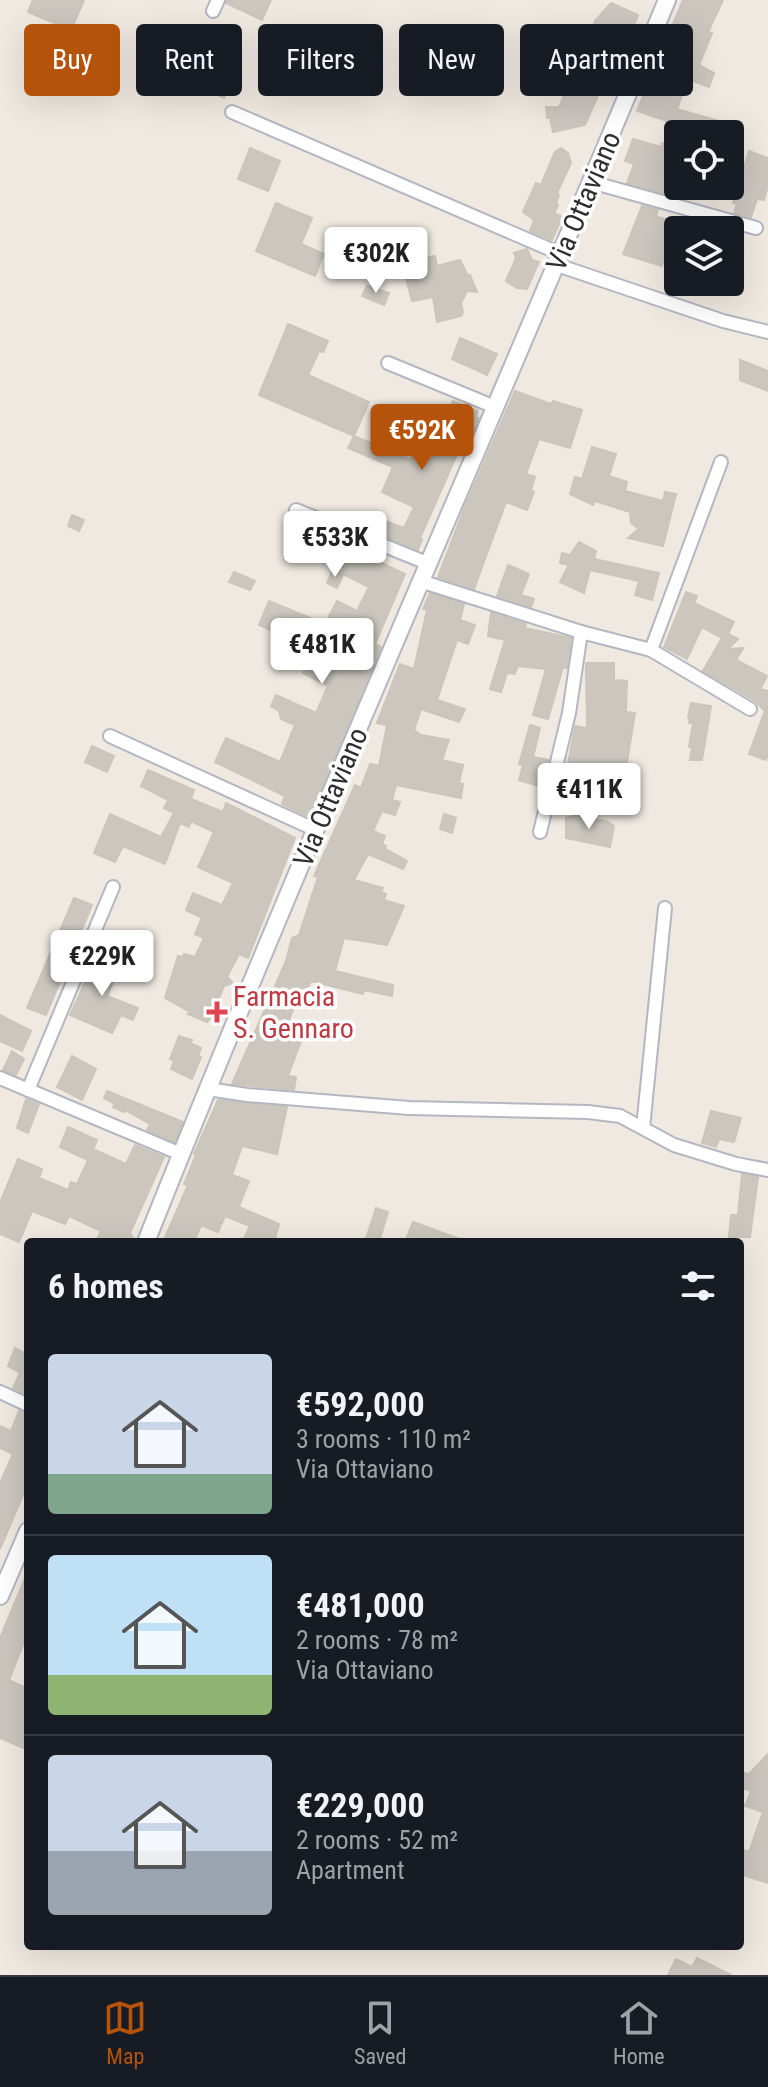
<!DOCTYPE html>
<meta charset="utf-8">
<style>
:root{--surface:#171b24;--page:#20242c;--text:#f1f3f6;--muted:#9ea1a6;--line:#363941;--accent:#b45309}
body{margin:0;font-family:"Roboto Condensed",sans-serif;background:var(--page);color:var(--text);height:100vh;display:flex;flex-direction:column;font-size:30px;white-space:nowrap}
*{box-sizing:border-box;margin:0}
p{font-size:26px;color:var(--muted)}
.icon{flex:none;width:44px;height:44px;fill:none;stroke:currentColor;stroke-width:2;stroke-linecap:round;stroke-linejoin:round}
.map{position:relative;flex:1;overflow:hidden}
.drawer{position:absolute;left:24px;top:1238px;width:720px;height:712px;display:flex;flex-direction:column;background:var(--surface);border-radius:8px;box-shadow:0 8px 32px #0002}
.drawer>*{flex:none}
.top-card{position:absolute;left:24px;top:24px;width:720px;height:72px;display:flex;gap:16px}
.fabs{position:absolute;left:664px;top:120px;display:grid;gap:16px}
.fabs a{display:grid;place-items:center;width:80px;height:80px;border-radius:8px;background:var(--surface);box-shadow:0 8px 32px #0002;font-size:40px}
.price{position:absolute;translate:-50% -68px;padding:0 18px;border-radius:8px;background:#fff;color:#222;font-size:26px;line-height:52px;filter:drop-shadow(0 2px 4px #0008)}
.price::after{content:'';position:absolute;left:50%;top:48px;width:24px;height:18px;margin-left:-12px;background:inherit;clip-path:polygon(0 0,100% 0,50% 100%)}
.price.selected{background:var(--accent);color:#fff}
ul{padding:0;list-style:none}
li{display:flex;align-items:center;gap:24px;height:200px;padding:0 24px}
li+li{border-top:2px solid var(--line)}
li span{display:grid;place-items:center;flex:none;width:224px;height:160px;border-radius:8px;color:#555}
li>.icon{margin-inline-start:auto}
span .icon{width:96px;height:96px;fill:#fffc;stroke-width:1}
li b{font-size:34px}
h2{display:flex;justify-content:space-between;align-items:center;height:96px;padding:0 24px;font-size:34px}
.chip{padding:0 28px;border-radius:8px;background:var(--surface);box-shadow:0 8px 32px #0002;font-size:28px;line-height:72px}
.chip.selected{background:var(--accent);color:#fff}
.menu{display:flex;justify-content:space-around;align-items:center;height:112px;border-top:2px solid var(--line);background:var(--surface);font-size:22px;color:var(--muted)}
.menu a{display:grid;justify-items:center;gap:4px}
.menu .selected{color:var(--accent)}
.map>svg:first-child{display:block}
.building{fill:#cbc7bf;stroke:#cbc5ba;stroke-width:2}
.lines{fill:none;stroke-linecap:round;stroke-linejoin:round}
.minor-casing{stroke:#b4b7c1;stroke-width:16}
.secondary-casing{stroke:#b4b7c1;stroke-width:20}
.minor{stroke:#fff;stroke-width:12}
.secondary{stroke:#fff;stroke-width:16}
.health-dot{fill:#e0444e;stroke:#fff;stroke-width:3}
.labels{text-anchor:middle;stroke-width:7;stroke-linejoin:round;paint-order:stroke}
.street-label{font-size:28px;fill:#2e2e2e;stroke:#fff}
.health-label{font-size:28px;fill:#be3a42;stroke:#fff;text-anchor:start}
</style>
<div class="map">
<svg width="768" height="1975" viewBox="0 0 768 1975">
<rect width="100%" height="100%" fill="#efe9e1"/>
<g class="building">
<polygon points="33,0 84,0 71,30 28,12"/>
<polygon points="227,0 271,0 262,20 226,3"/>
<polygon points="683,0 723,0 708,32 712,33 699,65 714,73 709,87 688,79 677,109 729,124 726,134 691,134 678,130 678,165 675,175 670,174 664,193 627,183 634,164 625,161 633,139 661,147 662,143 667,145 673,123 637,111"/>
<polygon points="611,3 638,15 622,53 588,38 595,21"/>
<polygon points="209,53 225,60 224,64 236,69 224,98 196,86"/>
<polygon points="572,78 600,91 585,125 553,132 550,118 547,118 546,107 559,107"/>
<polygon points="250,148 280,161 268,191 238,179"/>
<polygon points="561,148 568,153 571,163 557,193 559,195 556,202 558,205 554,213 562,217 552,240 530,231 534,220 523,212 536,183 541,185 555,152"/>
<polygon points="749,151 768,158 768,185 764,200 757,199 751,217 734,213 737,204 733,203"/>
<polygon points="276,203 312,218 301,244 324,254 315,276 256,251"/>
<polygon points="642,206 658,210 656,216 672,222 662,266 623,254"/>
<polygon points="527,249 532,260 539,262 527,289 517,288 506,281 516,258 514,253"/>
<polygon points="435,256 437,266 460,260 468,276 470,275 477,292 467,291 461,303 463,312 461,316 437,322 433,297 412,301 405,274 422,270 420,260"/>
<polygon points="367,286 389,293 384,305 362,296"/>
<polygon points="288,324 328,341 323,352 319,351 308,375 369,402 354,436 259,395"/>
<polygon points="460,338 497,354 487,375 452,359"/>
<polygon points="740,360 768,371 768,391 740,380"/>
<polygon points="515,391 551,404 553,401 582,410 570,448 539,439 526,474 535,477 531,490 534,492 527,510 506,502 474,589 438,577 466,504"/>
<polygon points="453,401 478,411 476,417 479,418 467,445 462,443 420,538 422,539 418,550 377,533 383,520 404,528 414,507 382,492 393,467 348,448 354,436 411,460 413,454 426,460 447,406 450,407"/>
<polygon points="592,447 616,454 609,476 627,482 625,491 663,501 665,492 676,494 663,546 628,538 639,529 631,523 630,512 595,501 593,505 570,494 575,477 582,479"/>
<polygon points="72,515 84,520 79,531 68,526"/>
<polygon points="579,542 596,551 594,559 659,573 652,600 635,595 639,581 590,570 584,593 560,582 569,565 560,563 562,553 570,555"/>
<polygon points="350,548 405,574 375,644 381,647 309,817 282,804 285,796 215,762 226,738 280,762 295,725 281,719 279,711 271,706 276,695 316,713 328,686 303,673 319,637 292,626 286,637 259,625 269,601 325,624 337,601 357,611 369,587 337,571"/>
<polygon points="508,565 529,574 521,595 534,599 531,607 497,596"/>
<polygon points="333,570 343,575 337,588 327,583"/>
<polygon points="234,572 255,581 250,590 229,582"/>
<polygon points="686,592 697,596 694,603 734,622 728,634 738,639 728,649 743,648 736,660 767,676 760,689 768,691 768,754 766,760 749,754 765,711 755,701 703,671 722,638 702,627 687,659 664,647"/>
<polygon points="430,593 464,604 460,620 475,625 468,644 457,640 437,700 465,709 459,722 421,709 414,730 421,735 449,740 442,760 463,765 459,783 463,784 461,798 396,785 392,800 400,802 395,815 382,811 373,831 385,836 382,844 386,846 385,849 407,861 403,869 368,854 354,880 383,888 381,892 386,894 384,900 404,906 387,945 344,938 335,971 393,985 392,996 364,990 363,994 311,981 308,988 301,988 286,1029 304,1033 288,1076 296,1077 294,1090 232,1084 286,961 292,938 299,935 318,877 314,876 355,785 361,788 370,764 379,766 387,725 377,723 400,664 414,669 427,610 423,609"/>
<polygon points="491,613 526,624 525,628 571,638 567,668 563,667 548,719 533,715 546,669 518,666 515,674 507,673 501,692 490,689 505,640 488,636"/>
<polygon points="586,663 614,663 614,680 627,681 626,712 635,713 625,775 613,772 611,784 563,775 566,764 568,764 575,726 587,728"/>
<polygon points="691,703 711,706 702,760 690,760 692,747 689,747 693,723 689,723 690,719 688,718"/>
<polygon points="530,725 540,728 533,757 548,760 542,787 519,780 523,765 519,764"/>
<polygon points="92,746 114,756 107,772 85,762"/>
<polygon points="148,770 194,790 191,799 223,812 226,803 295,838 248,958 239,954 227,977 233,983 224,986 216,1005 218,1008 207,1022 188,1014 190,1012 165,998 178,956 183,957 184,954 195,957 204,938 195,934 202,918 186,910 193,893 222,905 233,883 198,867 214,832 191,821 189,827 180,823 165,864 123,846 115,862 94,853 110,814 161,837 174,813 164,808 168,800 141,786"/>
<polygon points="444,814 456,818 452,833 440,829"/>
<polygon points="578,814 580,817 606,821 614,826 610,847 566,838 566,818"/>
<polygon points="74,898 92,905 46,1015 27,1008"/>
<polygon points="98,954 121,964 107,996 138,1008 133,1020 121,1015 112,1033 70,1015"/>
<polygon points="0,1015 31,1031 22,1051 0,1041"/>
<polygon points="179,1036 192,1040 190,1043 201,1048 198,1056 201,1057 192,1079 171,1069 174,1061 170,1059"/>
<polygon points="12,1051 24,1059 16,1075 3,1070"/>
<polygon points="72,1056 96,1069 82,1100 57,1087"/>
<polygon points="107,1091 183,1122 175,1142 147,1130 150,1124 125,1110 124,1112 113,1107 115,1104 104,1098"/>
<polygon points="26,1099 39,1104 28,1133 17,1128"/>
<polygon points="218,1100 287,1107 277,1154 242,1146 232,1175 249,1181 239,1207 279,1224 274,1242 251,1242 244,1239 250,1226 225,1216 218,1232 201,1225 194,1242 163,1242 188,1185 184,1184 196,1155 194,1154"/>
<polygon points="711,1111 741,1118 734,1142 719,1139 716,1147 702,1143"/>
<polygon points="68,1127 97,1140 93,1149 126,1164 135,1145 164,1157 130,1233 135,1242 96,1242 101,1231 69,1216 65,1224 32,1211 19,1242 0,1234 0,1203 18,1159 42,1169 39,1178 68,1190 71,1182 77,1184 88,1160 60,1147"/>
<polygon points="742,1174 758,1177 750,1237 729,1237 731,1215 738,1215"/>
<polygon points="376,1208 388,1212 379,1242 365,1242"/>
<polygon points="413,1222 465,1241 464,1242 405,1242"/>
<polygon points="15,1348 28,1355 28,1395 13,1388 20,1373 8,1366"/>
<polygon points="19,1411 28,1414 28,1483 0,1549 0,1483 13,1454 0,1448 0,1426 11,1431"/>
<polygon points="28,1571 28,1632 9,1680 28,1689 28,1750 0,1738 0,1638"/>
<polygon points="768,1754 768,1883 740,1874 740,1849 749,1852 763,1812 745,1806 751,1791 740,1787 740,1784 744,1773 749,1774"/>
<polygon points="697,1958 731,1975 668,1975 676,1959 692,1967"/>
</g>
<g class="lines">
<g class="minor-casing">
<g id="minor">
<polyline points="213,11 218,0"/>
<polyline points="232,112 561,254"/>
<polyline points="591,182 756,228"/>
<polyline points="557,265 723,321 768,332"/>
<polyline points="388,363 495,407"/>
<polyline points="296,510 427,563"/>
<polyline points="420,581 581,632"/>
<polyline points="651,650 721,462"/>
<polyline points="110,736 316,830"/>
<polyline points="540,832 569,713 581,632 651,650 750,709"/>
<polyline points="0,1078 181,1154"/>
<polyline points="208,1089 247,1095 409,1108 588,1112 620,1116 674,1145 736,1164 768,1170"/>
<polyline points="28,1090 113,887"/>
<polyline points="643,1128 665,908"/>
<polyline points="0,1392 28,1405"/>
</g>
</g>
<g class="secondary-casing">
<g id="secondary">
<path d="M 146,1242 C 312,825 495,415 667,0"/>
<polyline points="0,1596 28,1531"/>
</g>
</g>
<use href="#minor" class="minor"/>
<use href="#secondary" class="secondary"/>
</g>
<path class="health-dot" d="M213 1000h8v8h8v8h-8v8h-8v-8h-8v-8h8z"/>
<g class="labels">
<g class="street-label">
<text transform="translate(583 201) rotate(-67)" y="10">Via Ottaviano</text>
<text transform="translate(330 797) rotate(-67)" y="10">Via Ottaviano</text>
</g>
<g class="health-label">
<text x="233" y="1006">Farmacia<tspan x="233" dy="32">S. Gennaro</tspan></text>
</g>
</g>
</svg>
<div class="fabs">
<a><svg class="icon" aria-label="locate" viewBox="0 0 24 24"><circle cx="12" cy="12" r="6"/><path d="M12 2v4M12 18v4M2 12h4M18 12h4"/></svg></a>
<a><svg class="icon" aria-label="layers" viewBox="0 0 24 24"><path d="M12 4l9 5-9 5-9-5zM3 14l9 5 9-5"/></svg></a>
</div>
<b class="price" style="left:376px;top:295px">€302K</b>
<b class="price selected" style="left:422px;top:472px">€592K</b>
<b class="price" style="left:335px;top:579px">€533K</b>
<b class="price" style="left:322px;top:686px">€481K</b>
<b class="price" style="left:589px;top:831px">€411K</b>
<b class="price" style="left:102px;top:998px">€229K</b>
<div class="top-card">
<a class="chip selected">Buy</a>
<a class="chip">Rent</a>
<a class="chip">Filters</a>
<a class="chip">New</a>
<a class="chip">Apartment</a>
</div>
<section class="drawer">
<h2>6 homes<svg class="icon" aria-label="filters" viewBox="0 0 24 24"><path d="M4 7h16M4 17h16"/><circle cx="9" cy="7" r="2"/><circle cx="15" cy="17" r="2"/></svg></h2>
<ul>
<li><span style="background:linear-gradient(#c9d6e8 75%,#7fa58c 0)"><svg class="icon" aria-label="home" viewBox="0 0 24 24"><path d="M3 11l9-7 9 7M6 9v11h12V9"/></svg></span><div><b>€592,000</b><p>3 rooms · 110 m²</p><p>Via Ottaviano</p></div></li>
<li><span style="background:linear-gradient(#bfe0f5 75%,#8fb573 0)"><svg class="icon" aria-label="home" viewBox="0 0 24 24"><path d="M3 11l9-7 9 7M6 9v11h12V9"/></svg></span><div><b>€481,000</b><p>2 rooms · 78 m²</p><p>Via Ottaviano</p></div></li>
<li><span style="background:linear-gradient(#c9d6e8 60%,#9aa5b1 0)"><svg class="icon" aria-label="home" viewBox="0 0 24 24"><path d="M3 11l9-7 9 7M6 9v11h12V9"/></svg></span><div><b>€229,000</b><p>2 rooms · 52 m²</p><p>Apartment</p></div></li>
</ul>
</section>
</div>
<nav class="menu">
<a class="selected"><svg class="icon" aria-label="map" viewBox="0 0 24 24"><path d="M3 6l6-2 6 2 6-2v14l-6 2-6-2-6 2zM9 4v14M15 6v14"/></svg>Map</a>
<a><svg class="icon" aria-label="saved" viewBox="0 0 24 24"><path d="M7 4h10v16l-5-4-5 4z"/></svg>Saved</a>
<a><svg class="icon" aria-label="home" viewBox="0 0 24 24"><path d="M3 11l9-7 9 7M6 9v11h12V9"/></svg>Home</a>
</nav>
